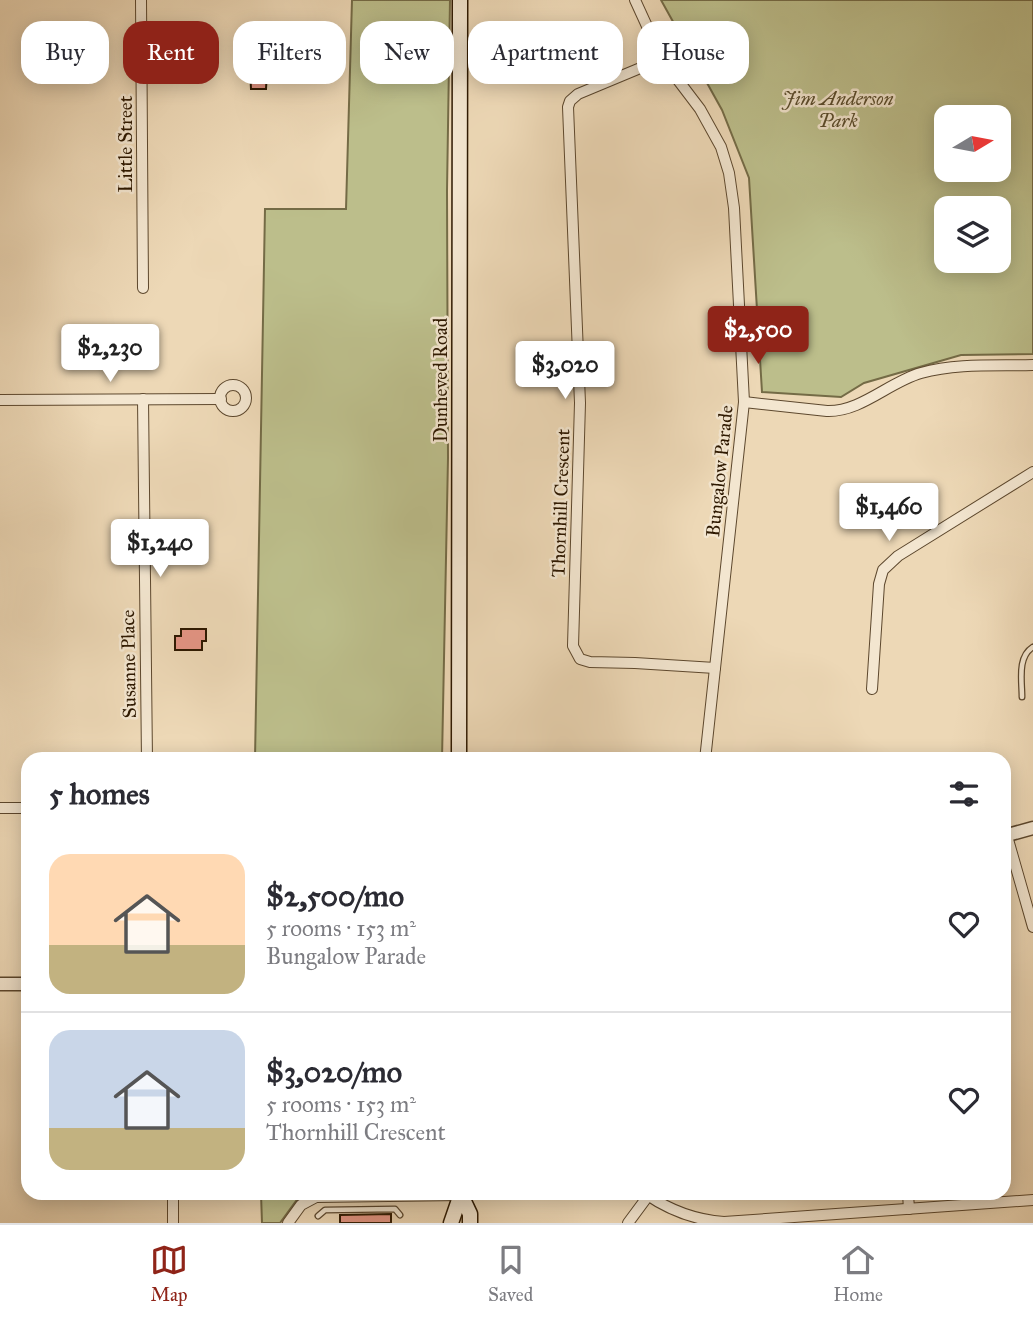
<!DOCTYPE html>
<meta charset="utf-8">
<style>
:root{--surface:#fff;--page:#f2f2f3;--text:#2b2b33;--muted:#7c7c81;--line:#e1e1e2;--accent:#8f2418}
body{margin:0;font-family:"IM FELL Great Primer",serif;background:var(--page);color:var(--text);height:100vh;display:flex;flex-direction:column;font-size:26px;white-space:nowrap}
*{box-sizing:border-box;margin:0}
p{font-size:23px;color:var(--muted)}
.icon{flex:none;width:38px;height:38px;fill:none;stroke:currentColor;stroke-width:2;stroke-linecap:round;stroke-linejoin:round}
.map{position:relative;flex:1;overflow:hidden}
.panel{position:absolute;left:21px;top:752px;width:990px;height:448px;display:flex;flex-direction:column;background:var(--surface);border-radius:21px;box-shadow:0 4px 18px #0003}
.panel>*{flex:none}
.guide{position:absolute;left:21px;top:21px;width:992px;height:63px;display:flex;gap:14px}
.needle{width:46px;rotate:80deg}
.fabs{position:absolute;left:934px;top:105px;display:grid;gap:14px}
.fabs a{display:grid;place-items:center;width:77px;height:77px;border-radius:14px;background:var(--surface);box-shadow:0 4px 18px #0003;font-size:35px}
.price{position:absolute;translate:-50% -60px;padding:0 16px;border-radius:7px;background:#fff;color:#222;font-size:23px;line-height:46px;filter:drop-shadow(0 2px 4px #0008)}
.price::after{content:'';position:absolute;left:50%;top:42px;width:21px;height:16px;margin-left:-10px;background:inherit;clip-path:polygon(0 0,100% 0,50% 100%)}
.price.current{background:var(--accent);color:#fff}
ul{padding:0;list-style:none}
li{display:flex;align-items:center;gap:21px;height:175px;padding:0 28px}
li+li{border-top:2px solid var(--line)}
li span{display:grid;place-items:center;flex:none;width:196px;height:140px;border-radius:21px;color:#555}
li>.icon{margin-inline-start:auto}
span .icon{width:84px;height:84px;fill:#fffc;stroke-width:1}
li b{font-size:30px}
h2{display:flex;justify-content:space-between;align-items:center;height:84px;padding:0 28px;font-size:30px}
.pill{padding:0 24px;border-radius:21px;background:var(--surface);box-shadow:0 4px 18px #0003;font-size:24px;line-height:63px}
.pill.current{background:var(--accent);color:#fff}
.menu{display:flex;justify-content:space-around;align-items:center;height:98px;border-top:2px solid var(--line);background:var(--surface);font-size:19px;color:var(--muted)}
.menu a{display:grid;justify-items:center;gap:4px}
.menu .current{color:var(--accent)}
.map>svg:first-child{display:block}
.green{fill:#bcbe8b;stroke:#746b46;stroke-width:2;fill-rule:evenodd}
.building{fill:#e69686;stroke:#2d1800;stroke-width:2}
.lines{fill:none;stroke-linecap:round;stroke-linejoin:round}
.service-casing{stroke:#5d482e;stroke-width:7}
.minor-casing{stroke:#5d482e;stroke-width:12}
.tertiary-casing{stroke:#5d482e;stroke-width:15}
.secondary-casing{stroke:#2d1800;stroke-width:17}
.service{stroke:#f3e6d0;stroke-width:4.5}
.minor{stroke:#f3e6d0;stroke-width:10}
.tertiary{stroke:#f3e6d0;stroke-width:12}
.secondary{stroke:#f3e6d0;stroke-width:14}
.labels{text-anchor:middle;stroke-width:5;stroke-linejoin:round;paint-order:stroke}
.park-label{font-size:19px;font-style:italic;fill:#584a2a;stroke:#f3e6d0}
.street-label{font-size:19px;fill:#2d1800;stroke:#f3e6d0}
</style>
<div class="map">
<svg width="1033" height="1223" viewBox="0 0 1033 1223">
<rect width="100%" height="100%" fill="#edd8b6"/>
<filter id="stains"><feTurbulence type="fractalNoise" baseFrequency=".00286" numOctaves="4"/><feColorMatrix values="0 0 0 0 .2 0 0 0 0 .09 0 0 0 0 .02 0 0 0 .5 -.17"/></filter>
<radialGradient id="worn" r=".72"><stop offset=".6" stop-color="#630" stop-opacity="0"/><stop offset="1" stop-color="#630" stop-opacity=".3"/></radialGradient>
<g class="green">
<polygon points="352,0 450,0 447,191 448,458 442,759 255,759 265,209 346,209"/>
<path d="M 661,0 L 1033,0 L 1033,354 L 961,355 L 864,383 L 841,397 L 762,392 L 749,178 L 722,110 ZM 947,117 L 999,117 L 999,170 L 947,170 ZM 947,208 L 999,208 L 999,261 L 947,261 Z"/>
<polygon points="261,1194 310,1194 296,1201 280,1223 262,1223"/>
</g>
<g class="building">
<polygon points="250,53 268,53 266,89 251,89 250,68 243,68 243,58 250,58"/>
<polygon points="181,629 206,629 206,641 202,641 202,650 175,650 175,636 181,636"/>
<polygon points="391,1214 391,1223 340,1223 340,1215"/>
</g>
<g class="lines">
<g class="service-casing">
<g id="service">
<path d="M 1022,697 C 1022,681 1017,657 1033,647"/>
<polyline points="318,1216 325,1210 395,1209 400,1215"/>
</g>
</g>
<g class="minor-casing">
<g id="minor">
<polyline points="141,0 143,288"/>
<polyline points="635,0 662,59 700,109 721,147 729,173 734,208 744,402 705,760"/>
<polyline points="662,59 578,94 570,101 568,107 580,403 573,646 580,659 590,662 635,663 715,668"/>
<circle cx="233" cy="398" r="13"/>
<polyline points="143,399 147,760"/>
<polyline points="0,400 221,399"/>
<path d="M 744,402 L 827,411 C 861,412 889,382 921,373 C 957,363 996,366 1033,365"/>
<polyline points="872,689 879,584 883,570 898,556 1033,472"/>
<polyline points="0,808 28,808"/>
<polyline points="1007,836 1033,927"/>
<polyline points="173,1194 173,1223"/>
<path d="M 646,1194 C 669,1210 696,1220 724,1222 L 1033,1200"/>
<polyline points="908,1194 909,1209"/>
<polyline points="288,1223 301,1205 316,1197 461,1195"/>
<polyline points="628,1223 648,1196"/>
</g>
</g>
<g class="tertiary-casing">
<g id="tertiary">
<polyline points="1004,836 1033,828"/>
<polyline points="0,984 28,984"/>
</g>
</g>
<g class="secondary-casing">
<g id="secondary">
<polyline points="459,760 460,0"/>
<polyline points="461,1195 470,1214 470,1223"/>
<polyline points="451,1223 461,1194"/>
</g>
</g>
<use href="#service" class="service"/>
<use href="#minor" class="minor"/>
<use href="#tertiary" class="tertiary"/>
<use href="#secondary" class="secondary"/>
</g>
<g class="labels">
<g class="park-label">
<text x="838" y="105">Jim Anderson<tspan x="838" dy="22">Park</tspan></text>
</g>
<g class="street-label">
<text transform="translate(125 144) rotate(-90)" y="7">Little Street</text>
<text transform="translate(440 380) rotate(-90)" y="7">Dunheved Road</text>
<text transform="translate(719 471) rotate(-84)" y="7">Bungalow Parade</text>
<text transform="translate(560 503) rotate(-88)" y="7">Thornhill Crescent</text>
<text transform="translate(128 664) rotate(-91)" y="7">Susanne Place</text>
</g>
</g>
<rect width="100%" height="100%" filter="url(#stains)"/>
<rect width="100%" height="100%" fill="url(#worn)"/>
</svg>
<div class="fabs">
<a><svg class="needle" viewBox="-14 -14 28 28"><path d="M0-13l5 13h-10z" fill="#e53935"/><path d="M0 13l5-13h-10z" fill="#7c7c81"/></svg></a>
<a><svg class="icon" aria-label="layers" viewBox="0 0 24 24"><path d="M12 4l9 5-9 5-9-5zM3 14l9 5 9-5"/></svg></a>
</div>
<b class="price current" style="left:758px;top:366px">$2,500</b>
<b class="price" style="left:110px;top:384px">$2,230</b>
<b class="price" style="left:565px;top:401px">$3,020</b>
<b class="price" style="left:889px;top:543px">$1,460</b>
<b class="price" style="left:160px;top:579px">$1,240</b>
<div class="guide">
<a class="pill">Buy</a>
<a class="pill current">Rent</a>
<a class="pill">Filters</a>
<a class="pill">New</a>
<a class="pill">Apartment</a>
<a class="pill">House</a>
</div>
<section class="panel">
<h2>5 homes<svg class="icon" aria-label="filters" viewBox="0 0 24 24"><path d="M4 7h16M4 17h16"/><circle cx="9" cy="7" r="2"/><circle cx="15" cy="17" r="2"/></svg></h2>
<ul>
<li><span style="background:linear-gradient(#ffd9b3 65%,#c2b280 0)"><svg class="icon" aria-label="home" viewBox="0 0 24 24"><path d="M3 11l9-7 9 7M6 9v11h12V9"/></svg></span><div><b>$2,500/mo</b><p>5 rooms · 153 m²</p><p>Bungalow Parade</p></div><svg class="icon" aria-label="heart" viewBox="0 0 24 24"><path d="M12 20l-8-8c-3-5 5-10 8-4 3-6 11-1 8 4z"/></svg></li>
<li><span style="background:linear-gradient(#c9d6e8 70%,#c2b280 0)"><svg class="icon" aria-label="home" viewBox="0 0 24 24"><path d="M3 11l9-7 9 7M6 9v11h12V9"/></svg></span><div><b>$3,020/mo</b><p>5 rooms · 153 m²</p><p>Thornhill Crescent</p></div><svg class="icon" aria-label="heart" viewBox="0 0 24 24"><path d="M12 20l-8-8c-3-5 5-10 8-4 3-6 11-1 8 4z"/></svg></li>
</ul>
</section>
</div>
<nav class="menu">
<a class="current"><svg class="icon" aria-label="map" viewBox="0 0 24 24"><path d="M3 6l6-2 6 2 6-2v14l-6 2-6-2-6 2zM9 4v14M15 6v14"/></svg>Map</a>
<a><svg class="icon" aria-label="saved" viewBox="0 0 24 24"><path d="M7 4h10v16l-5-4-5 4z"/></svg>Saved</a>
<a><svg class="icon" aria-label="home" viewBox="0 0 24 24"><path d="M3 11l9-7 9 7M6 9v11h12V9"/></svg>Home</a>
</nav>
